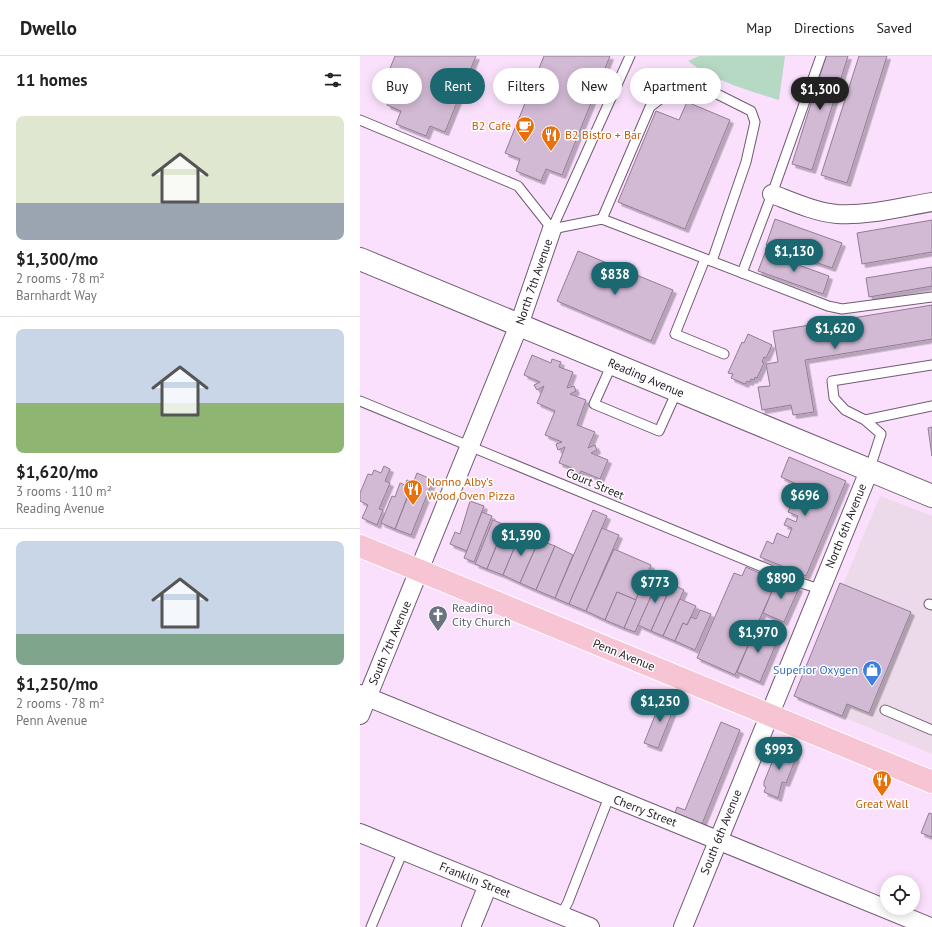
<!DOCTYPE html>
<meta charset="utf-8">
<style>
:root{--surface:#fff;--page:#f2f2f2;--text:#222;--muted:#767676;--line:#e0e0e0;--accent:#1c6870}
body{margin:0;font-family:"PT Sans",sans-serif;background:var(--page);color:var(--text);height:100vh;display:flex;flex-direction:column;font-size:15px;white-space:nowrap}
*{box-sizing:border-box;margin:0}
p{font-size:13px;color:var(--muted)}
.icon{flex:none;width:22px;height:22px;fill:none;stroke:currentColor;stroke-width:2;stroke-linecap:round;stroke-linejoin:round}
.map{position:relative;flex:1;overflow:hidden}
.panel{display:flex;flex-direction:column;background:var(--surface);width:360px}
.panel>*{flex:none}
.top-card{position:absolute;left:12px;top:12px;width:380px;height:36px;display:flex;gap:8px}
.tools{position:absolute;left:520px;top:819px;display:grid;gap:8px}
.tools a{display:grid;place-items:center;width:40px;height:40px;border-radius:50%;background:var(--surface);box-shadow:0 2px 10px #0003;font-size:20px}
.price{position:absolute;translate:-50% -34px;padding:0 9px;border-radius:14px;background:var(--accent);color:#fff;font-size:13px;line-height:26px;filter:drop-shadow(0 1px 2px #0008)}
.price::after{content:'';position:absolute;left:50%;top:24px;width:12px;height:9px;margin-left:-6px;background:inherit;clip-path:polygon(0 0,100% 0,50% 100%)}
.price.selected{background:#222;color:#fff}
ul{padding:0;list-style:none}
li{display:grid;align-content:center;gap:8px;height:212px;padding:0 16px}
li+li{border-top:1px solid var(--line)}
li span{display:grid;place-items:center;height:124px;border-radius:8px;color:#555}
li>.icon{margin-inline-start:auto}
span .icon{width:72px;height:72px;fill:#fffc;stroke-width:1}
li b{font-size:17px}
h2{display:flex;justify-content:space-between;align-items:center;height:48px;padding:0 16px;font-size:17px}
.pill{padding:0 14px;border-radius:18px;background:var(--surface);box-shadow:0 2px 10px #0003;font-size:14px;line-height:36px}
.pill.selected{background:var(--accent);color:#fff}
header{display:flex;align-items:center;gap:24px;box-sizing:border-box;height:56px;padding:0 20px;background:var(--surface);border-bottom:1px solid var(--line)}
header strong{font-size:19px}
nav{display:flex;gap:22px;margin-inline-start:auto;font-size:14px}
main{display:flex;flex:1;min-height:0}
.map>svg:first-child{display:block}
.commercial{fill:#ecdaea}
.green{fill:#b6d9c4}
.building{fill:#d2b9d4;stroke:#937c95;filter:url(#shadow)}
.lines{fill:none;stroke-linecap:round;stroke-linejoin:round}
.service-casing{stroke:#715b73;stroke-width:11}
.minor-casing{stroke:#715b73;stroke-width:20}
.tertiary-casing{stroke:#715b73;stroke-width:24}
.primary-casing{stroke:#fff;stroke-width:24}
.service{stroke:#fff;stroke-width:9}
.minor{stroke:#fff;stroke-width:18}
.tertiary{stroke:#fff;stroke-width:22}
.primary{stroke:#f6c4d2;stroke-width:22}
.labels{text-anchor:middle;stroke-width:3;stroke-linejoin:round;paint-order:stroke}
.food-label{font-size:12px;fill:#c56008;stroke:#fff;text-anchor:start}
.street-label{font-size:12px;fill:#251c26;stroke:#fff}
.worship-label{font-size:12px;fill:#5b616d;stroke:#fff;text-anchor:start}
.shop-label{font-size:12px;fill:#366cbe;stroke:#fff;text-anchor:end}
</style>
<header>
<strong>Dwello</strong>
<nav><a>Map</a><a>Directions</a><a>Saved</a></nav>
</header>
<main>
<section class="panel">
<h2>11 homes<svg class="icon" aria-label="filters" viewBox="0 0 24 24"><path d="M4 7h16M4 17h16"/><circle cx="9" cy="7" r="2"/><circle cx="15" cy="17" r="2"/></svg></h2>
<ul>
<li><span style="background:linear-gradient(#dfe7d0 70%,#9aa5b1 0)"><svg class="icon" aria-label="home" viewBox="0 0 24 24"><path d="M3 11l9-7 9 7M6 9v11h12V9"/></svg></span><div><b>$1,300/mo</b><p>2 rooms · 78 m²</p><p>Barnhardt Way</p></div></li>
<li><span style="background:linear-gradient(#c9d6e8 60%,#8fb573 0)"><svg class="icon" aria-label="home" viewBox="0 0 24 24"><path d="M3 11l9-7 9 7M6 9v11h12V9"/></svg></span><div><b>$1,620/mo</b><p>3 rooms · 110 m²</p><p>Reading Avenue</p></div></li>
<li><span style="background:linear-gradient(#c9d6e8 75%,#7fa58c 0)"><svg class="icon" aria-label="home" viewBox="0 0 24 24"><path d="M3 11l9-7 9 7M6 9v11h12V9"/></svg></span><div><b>$1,250/mo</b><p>2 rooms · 78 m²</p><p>Penn Avenue</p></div></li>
</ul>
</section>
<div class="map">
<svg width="572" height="871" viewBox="0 0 572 871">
<defs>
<filter id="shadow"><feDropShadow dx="3.5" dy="3.5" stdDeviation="0" flood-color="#0004"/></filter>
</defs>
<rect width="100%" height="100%" fill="#fae0fc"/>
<polygon class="commercial" points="520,440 572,460 572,698 436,641"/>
<path class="green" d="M 339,0 L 425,0 L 419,44 C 387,34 354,25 328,5 Z"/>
<g class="building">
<polygon points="35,0 116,0 85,76 70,70 66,80 36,68 41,55 27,49 32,36 22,32"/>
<polygon points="184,0 250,0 202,119 186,113 181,125 156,115 160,103 145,97"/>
<polygon points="466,0 488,0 452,114 432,108"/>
<polygon points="499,0 527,0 487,127 461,119"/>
<polygon points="327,46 370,64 325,173 258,146 296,55 319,64"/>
<polygon points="415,163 482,187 472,212 406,189"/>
<polygon points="572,164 572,196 502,208 497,177"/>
<polygon points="218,195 313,234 291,285 197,245"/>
<polygon points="405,197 469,220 463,238 398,215"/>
<polygon points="572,211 572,230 509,241 506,222"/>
<polygon points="572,249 572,283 445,304 454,356 433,359 431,349 402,354 398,331 410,330 406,308 418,306 413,275"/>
<polygon points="388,278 412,289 406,302 404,301 402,306 404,307 397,322 395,321 394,324 391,323 390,326 387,325 385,328 371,322 373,318 368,317 382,286 384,287"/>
<polygon points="172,299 191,307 192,303 201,306 199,311 213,316 207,332 214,330 216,335 210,338 226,344 217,369 235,376 228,392 235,389 237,394 231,397 248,404 240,423 221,415 219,419 211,416 212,412 199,407 205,391 198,394 196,388 202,386 185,379 195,355 177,347 184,330 177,334 174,329 180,326 164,319"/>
<polygon points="572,371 572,400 568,372"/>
<polygon points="429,401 486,425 446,520 400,501 407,485 413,488 417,477 428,482 432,472 424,469 427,462 436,466 438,460 428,456 439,429 421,421"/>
<polygon points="24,410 30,413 25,425 30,427 19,453 23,454 17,469 2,462 8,449 0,445 0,437 8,418 12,419 14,414 21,417"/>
<polygon points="57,417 73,424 51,479 35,473"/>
<polygon points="47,424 53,426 35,473 21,467 32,440 35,441 40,427 45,429"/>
<polygon points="110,445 124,450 107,495 90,488 95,476 100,478"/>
<polygon points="233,454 247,460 209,548 195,542"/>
<polygon points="122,456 132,460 114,506 104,502"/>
<polygon points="133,464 145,469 127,513 115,508"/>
<polygon points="145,469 161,476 143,519 127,513"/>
<polygon points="242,472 259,479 226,555 209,548"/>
<polygon points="161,476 179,484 160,527 143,519"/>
<polygon points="179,484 195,490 176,534 160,527"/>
<polygon points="195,490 213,499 195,542 176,534"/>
<polygon points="254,493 291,509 276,544 257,536 245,564 226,555"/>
<polygon points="386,511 413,523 410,531 413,533 375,619 337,602 374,517 382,520"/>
<polygon points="299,522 312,528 291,575 278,569"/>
<polygon points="417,523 439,532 424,566 403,557"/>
<polygon points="284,524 296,529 275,576 264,572"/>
<polygon points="480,527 551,556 509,657 487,648 482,660 434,640"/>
<polygon points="312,528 324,534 303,580 291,575"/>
<polygon points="257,536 276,544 264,572 245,564"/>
<polygon points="320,543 336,550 327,569 323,567 315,585 303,580"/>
<polygon points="340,554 351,558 335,594 315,585 323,567 327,569 331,561 336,563"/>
<polygon points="396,571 419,581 400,626 377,616"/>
<polygon points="302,642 316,647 298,692 284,687"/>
<polygon points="361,666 380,674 342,768 315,757 317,751 325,754"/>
<polygon points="423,691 436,698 435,702 436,702 426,727 422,726 418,742 404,736 406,731 404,730 404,726 417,694"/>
<polygon points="569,757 572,758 572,781 561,777"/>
</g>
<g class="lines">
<g class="service-casing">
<g id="service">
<polyline points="0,64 158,130 192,173"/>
<polyline points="242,163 290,51 308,37 323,30 357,38 391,55 395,66 386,106 352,205"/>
<polyline points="192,173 242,163 468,250 482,253 572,241"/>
<polyline points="192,173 270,0"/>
<polyline points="345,203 315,278 364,298"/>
<polyline points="382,217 412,138 461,0"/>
<polyline points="252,308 234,348 299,375 317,335"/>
<polyline points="0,345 444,528 460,533"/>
<polyline points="505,364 572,350"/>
<polyline points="509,415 521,378 505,364 485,354 474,342 472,325 572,309"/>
<polyline points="569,548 572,549"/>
<polyline points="525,654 572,674"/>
<polyline points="201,859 208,846 249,741"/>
<polyline points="11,871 43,795"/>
</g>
</g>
<g class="minor-casing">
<g id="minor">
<path d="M 412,138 C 433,146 455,156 477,158 C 509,160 541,151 572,146"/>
<polyline points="0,638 570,871"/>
<polyline points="0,659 159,269 192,173"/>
<polyline points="0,777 230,871"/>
<polyline points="111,871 128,829"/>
<polyline points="323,871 509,415"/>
</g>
</g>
<g class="tertiary-casing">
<polyline id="tertiary" points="0,203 572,440"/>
</g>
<g class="primary-casing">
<polyline id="primary" points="0,490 572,726"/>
</g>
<use href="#service" class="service"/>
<use href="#minor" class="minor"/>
<use href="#tertiary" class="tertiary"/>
<use href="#primary" class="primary"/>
</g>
<defs>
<g id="cafe-pin" transform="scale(1)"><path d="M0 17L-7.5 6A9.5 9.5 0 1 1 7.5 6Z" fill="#e8710a" stroke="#fff"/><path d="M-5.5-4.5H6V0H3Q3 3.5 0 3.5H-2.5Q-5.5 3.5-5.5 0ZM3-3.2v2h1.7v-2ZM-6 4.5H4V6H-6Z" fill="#fff"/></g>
<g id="restaurant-pin" transform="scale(1)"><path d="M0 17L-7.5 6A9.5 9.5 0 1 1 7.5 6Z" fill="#e8710a" stroke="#fff"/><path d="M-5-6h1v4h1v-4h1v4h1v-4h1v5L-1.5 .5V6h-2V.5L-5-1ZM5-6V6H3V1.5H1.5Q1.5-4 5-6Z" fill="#fff"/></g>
<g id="church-pin" transform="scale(1)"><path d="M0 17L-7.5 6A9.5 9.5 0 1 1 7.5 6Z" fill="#6b7280" stroke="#fff"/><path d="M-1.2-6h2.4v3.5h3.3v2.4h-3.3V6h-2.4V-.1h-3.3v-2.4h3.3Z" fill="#fff"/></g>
<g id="shop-pin" transform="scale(1)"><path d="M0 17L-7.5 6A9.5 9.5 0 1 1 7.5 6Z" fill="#3f7fe0" stroke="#fff"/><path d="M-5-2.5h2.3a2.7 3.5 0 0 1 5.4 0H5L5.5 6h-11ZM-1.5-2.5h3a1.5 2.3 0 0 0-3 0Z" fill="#fff"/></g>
</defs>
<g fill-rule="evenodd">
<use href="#cafe-pin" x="165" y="70"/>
<use href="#restaurant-pin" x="191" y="79"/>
<use href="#restaurant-pin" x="53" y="433"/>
<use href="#church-pin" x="78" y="559"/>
<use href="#shop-pin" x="512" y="614"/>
<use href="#restaurant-pin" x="522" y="724"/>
</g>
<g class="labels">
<g class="food-label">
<text x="151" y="74" text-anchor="end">B2 Café</text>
<text x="205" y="83">B2 Bistro + Bar</text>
<text x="67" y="430">Nonno Alby’s<tspan x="67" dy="14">Wood Oven Pizza</tspan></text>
<text x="522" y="752" text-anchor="middle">Great Wall</text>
</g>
<g class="street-label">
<text transform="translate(174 226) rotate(-71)" y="4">North 7th Avenue</text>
<text transform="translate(286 322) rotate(23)" y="4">Reading Avenue</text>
<text transform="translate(235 428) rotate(23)" y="4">Court Street</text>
<text transform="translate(486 470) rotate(-68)" y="4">North 6th Avenue</text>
<text transform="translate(30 587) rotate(-67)" y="4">South 7th Avenue</text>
<text transform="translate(264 599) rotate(22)" y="4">Penn Avenue</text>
<text transform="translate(285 755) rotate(21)" y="4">Cherry Street</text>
<text transform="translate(361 776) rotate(-68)" y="4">South 6th Avenue</text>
<text transform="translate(115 824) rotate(22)" y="4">Franklin Street</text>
</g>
<g class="worship-label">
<text x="92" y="556">Reading<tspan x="92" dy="14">City Church</tspan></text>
</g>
<g class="shop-label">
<text x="498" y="618">Superior Oxygen</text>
</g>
</g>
</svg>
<div class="tools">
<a><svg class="icon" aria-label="locate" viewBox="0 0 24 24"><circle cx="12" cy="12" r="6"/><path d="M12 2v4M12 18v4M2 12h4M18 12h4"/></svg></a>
</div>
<b class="price selected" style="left:460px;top:55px">$1,300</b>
<b class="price" style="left:434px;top:217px">$1,130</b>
<b class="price" style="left:255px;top:240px">$838</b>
<b class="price" style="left:475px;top:294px">$1,620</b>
<b class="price" style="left:445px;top:461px">$696</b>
<b class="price" style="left:161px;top:501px">$1,390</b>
<b class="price" style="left:421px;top:544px">$890</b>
<b class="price" style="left:295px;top:548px">$773</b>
<b class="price" style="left:398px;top:598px">$1,970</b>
<b class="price" style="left:300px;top:667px">$1,250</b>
<b class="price" style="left:419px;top:715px">$993</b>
<div class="top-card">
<a class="pill">Buy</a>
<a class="pill selected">Rent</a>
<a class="pill">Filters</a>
<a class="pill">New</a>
<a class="pill">Apartment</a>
</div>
</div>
</main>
